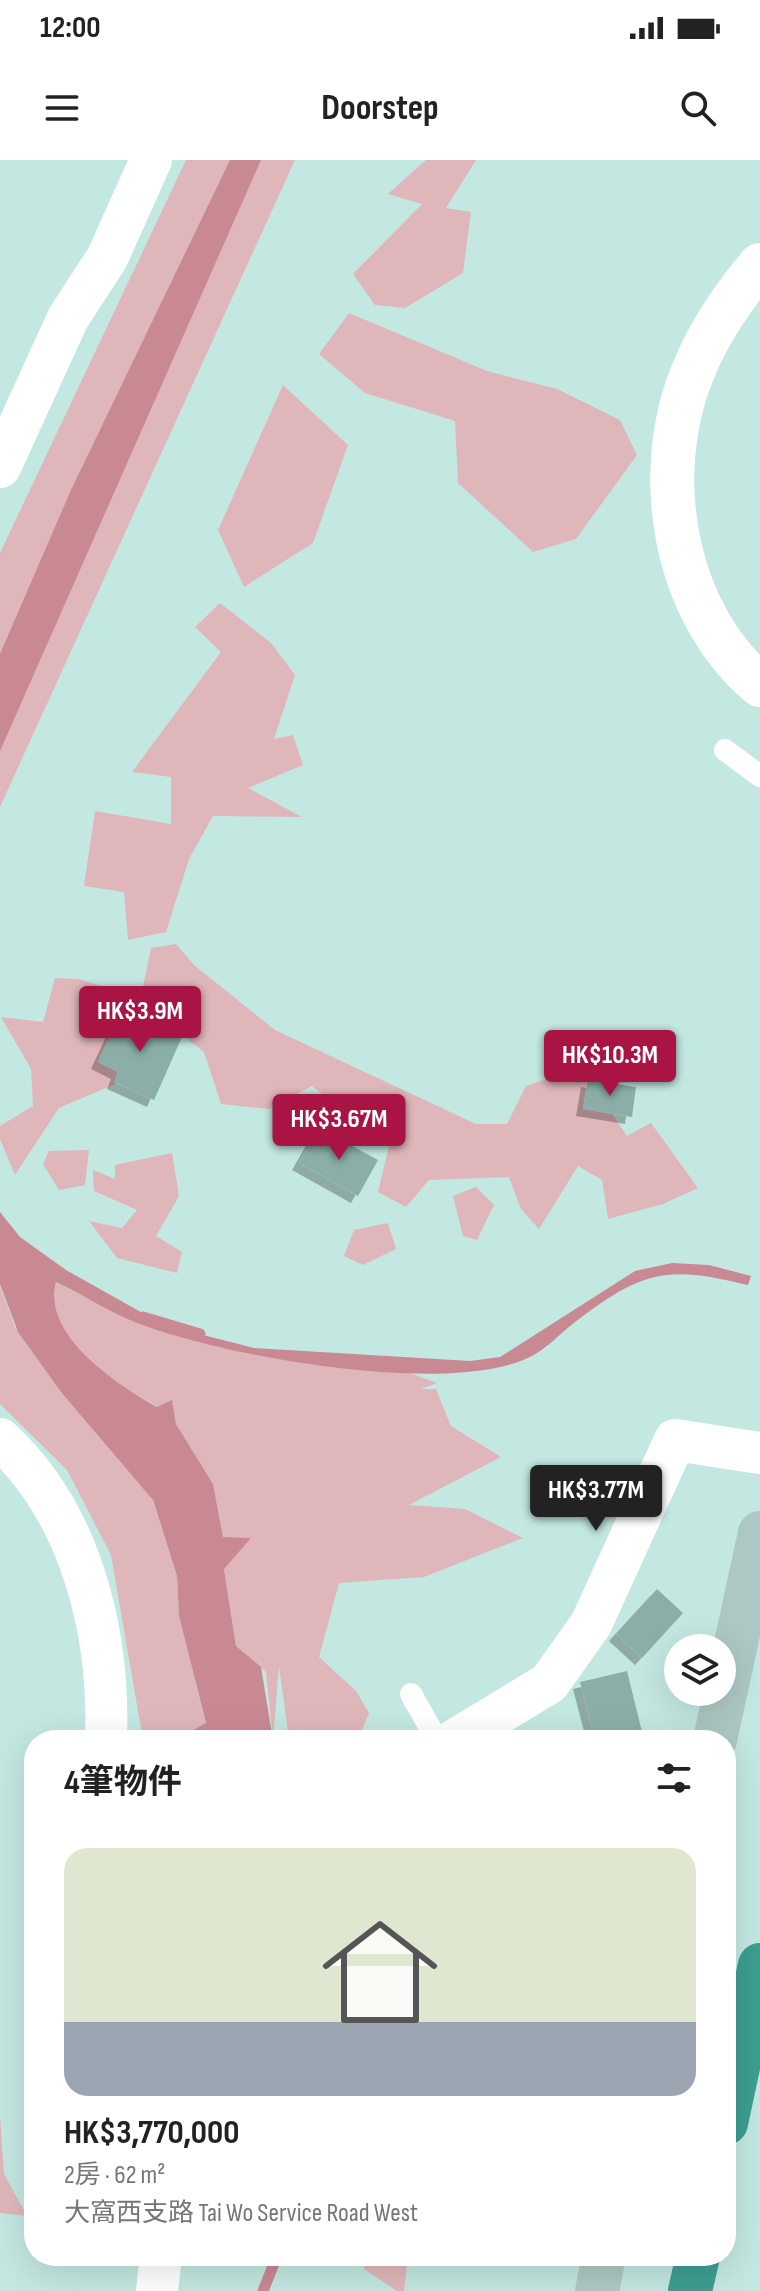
<!DOCTYPE html>
<html lang="zh-TW">
<meta charset="utf-8">
<style>
:root{--surface:#fff;--page:#f6f6f6;--text:#222;--muted:#767676;--line:#e0e0e0;--accent:#a91445}
body{margin:0;font-family:"Sofia Sans Condensed","Noto Sans TC",sans-serif;background:var(--page);color:var(--text);height:100vh;display:flex;flex-direction:column;font-size:30px;white-space:nowrap}
*{box-sizing:border-box;margin:0}
p{font-size:26px;color:var(--muted)}
.icon{flex:none;width:44px;height:44px;fill:none;stroke:currentColor;stroke-width:2;stroke-linecap:round;stroke-linejoin:round}
.map{position:relative;flex:1;overflow:hidden}
.sheet{position:absolute;left:24px;top:1570px;width:712px;height:536px;display:flex;flex-direction:column;background:var(--surface);border-radius:32px;box-shadow:0 8px 32px #0002}
.sheet>*{flex:none}
.buttons{position:absolute;left:664px;top:1474px;display:grid;gap:16px}
.buttons a{display:grid;place-items:center;width:72px;height:72px;border-radius:50%;background:var(--surface);box-shadow:0 8px 32px #0002;font-size:40px}
.price{position:absolute;translate:-50% -68px;padding:0 18px;border-radius:8px;background:var(--accent);color:#fff;font-size:26px;line-height:52px;filter:drop-shadow(0 2px 4px #0008)}
.price::after{content:'';position:absolute;left:50%;top:48px;width:24px;height:18px;margin-left:-12px;background:inherit;clip-path:polygon(0 0,100% 0,50% 100%)}
.price.current{background:#222;color:#fff}
ul{padding:0;list-style:none}
li{display:grid;align-content:center;gap:16px;height:424px;padding:0 40px}
li+li{border-top:2px solid var(--line)}
li span{display:grid;place-items:center;height:248px;border-radius:24px;color:#555}
li>.icon{margin-inline-start:auto}
span .icon{width:144px;height:144px;fill:#fffc;stroke-width:1}
li b{font-size:34px}
h2{display:flex;justify-content:space-between;align-items:center;height:96px;padding:0 40px;font-size:34px}
.status{display:flex;justify-content:space-between;align-items:center;height:56px;padding:0 40px;background:var(--surface);direction:ltr}
.status svg{height:22px;fill:currentColor}
header{display:flex;justify-content:space-between;align-items:center;height:104px;padding:0 40px;background:var(--surface);font-size:36px;font-weight:700}
.map>svg:first-child{display:block}
.green{fill:#dfb7bb}
.water{fill:#c98992}
.lines{fill:none;stroke-linecap:round;stroke-linejoin:round}
.stream{stroke:#c98992;stroke-width:11}
.building{fill:#8bafa8;filter:url(#shadow)}
.service{stroke:#fff;stroke-width:22}
.minor{stroke:#fff;stroke-width:42}
.tertiary{stroke:#fff;stroke-width:44}
.secondary{stroke:#adc8c4;stroke-width:44}
.motorway{stroke:#3d9e90;stroke-width:44}
</style>
<div class="status"><b>12:00</b><svg viewBox="0 0 49 12"><path d="M0 12V9h3v3zM5 12V6h3v6zM10 12V3h3v9zM15 12V0h3v12zM26 1h20v11H26zM47 4h2v5h-2z"/></svg></div>
<header><svg class="icon" aria-label="menu" viewBox="0 0 24 24"><path d="M4 6h16M4 12h16M4 18h16"/></svg>Doorstep<svg class="icon" aria-label="search" viewBox="0 0 24 24"><circle cx="10" cy="10" r="6"/><path d="M15 15l6 6"/></svg></header>
<div class="map">
<svg width="760" height="2131" viewBox="0 0 760 2131">
<defs>
<filter id="shadow"><feDropShadow dx="-7" dy="7" stdDeviation="0" flood-color="#0004"/></filter>
</defs>
<rect width="100%" height="100%" fill="#c3e8e1"/>
<g class="green">
<polygon points="186,0 295,0 0,647 0,393"/>
<polygon points="426,0 476,0 446,48 471,52 463,113 405,148 375,145 353,114 422,44 388,34"/>
<polygon points="349,153 487,211 557,229 620,260 637,295 576,379 533,392 458,323 455,261 365,233 319,194"/>
<polygon points="283,225 348,285 313,383 244,427 218,370"/>
<polygon points="220,443 271,483 295,515 274,579 293,575 303,605 248,628 302,657 213,656 189,699 166,772 128,780 124,732 84,726 95,651 171,664 171,617 132,612 221,492 195,467"/>
<polygon points="176,784 194,805 275,870 476,964 507,964 526,926 581,907 627,976 651,963 698,1028 663,1044 608,1059 602,1020 578,1006 539,1069 521,1049 509,1017 429,1020 406,1047 378,1032 389,986 312,926 269,949 221,944 204,892 140,841 151,788"/>
<polygon points="55,818 79,819 104,827 126,864 143,912 59,948 15,1015 0,979 0,966 33,946 31,909 1,857 43,862"/>
<polygon points="89,990 85,1025 59,1030 43,1004 49,991"/>
<polygon points="172,993 179,1036 156,1076 182,1092 177,1113 117,1098 89,1061 122,1068 137,1050 94,1031 93,1010 115,1019 115,1005"/>
<polygon points="476,1027 494,1045 477,1080 463,1076 453,1036"/>
<polygon points="388,1063 396,1089 363,1105 344,1096 354,1070"/>
<path d="M 56,1122 L 132,1161 L 198,1181 L 307,1204 L 404,1211 L 437,1223 L 421,1229 L 436,1229 L 451,1266 L 501,1297 L 409,1345 L 465,1349 L 523,1378 L 424,1417 L 339,1423 L 319,1497 L 356,1531 L 369,1553 L 358,1580 L 289,1580 L 279,1506 L 273,1580 L 266,1512 L 236,1486 L 224,1408 L 250,1378 L 223,1377 L 213,1324 L 176,1264 L 172,1241 L 158,1247 C 114,1223 43,1179 56,1122 Z"/>
<polygon points="0,1125 15,1167 61,1232 150,1332 177,1416 179,1456 206,1564 176,1580 143,1580 111,1395 67,1310 0,1244"/>
<polygon points="0,1956 4,2014 27,2056 0,2053"/>
<polygon points="366,2096 408,2096 404,2131 397,2131 364,2109"/>
</g>
<g class="water">
<polygon points="230,0 261,0 0,591 0,494 71,330"/>
<path d="M 0,1052 L 20,1077 L 66,1110 L 164,1165 L 254,1188 L 470,1201 L 500,1197 L 635,1111 L 672,1103 L 709,1105 L 751,1116 L 748,1125 C 667,1105 643,1110 575,1162 C 561,1173 547,1188 532,1196 C 449,1239 216,1195 132,1161 C 106,1150 82,1134 56,1122 C 42,1176 117,1224 157,1247 L 172,1240 L 176,1264 L 213,1324 L 223,1377 L 251,1378 L 224,1409 L 236,1486 L 261,1507 L 273,1580 L 176,1580 L 206,1563 L 179,1456 L 177,1416 L 153,1340 L 61,1232 L 18,1172 L 0,1124 Z"/>
</g>
<g class="lines">
<g class="stream">
<polyline points="143,1157 200,1174"/>
<polyline points="263,2131 277,2096"/>
</g>
</g>
<g class="building">
<polygon points="122,850 182,877 154,940 114,922 118,912 98,902"/>
<polygon points="588,920 636,927 632,957 583,949"/>
<polygon points="319,968 378,1000 358,1036 299,1003"/>
<polygon points="657,1429 683,1453 642,1498 616,1474"/>
<polygon points="627,1511 644,1580 595,1580 580,1522"/>
</g>
<g class="lines">
<g class="service">
<polyline points="725,590 760,616"/>
<polyline points="411,1534 437,1580"/>
</g>
<g class="minor">
<polyline points="0,307 68,158 107,98 151,0"/>
<path d="M 0,1279 C 82,1354 110,1474 106,1580"/>
<polyline points="455,1580 549,1523 591,1464 675,1280 760,1293"/>
<polyline points="157,2131 161,2096"/>
</g>
<path class="tertiary" d="M 760,105 C 732,138 708,173 692,214 C 651,315 674,453 760,525"/>
<g class="secondary">
<polyline points="715,1580 760,1373"/>
<polyline points="597,2131 604,2096"/>
</g>
<g class="motorway">
<polyline points="726,1963 760,1805"/>
<polyline points="690,2131 698,2096"/>
</g>
</g>
</svg>
<div class="buttons">
<a><svg class="icon" aria-label="layers" viewBox="0 0 24 24"><path d="M12 4l9 5-9 5-9-5zM3 14l9 5 9-5"/></svg></a>
</div>
<b class="price" style="left:140px;top:894px">HK$3.9M</b>
<b class="price" style="left:610px;top:938px">HK$10.3M</b>
<b class="price" style="left:339px;top:1002px">HK$3.67M</b>
<b class="price current" style="left:596px;top:1373px">HK$3.77M</b>
<section class="sheet">
<h2>4筆物件<svg class="icon" aria-label="filters" viewBox="0 0 24 24"><path d="M4 7h16M4 17h16"/><circle cx="9" cy="7" r="2"/><circle cx="15" cy="17" r="2"/></svg></h2>
<ul>
<li><span style="background:linear-gradient(#dfe7d0 70%,#9aa5b1 0)"><svg class="icon" aria-label="home" viewBox="0 0 24 24"><path d="M3 11l9-7 9 7M6 9v11h12V9"/></svg></span><div><b>HK$3,770,000</b><p>2房 · 62 m²</p><p>大窩西支路 Tai Wo Service Road West</p></div></li>
</ul>
</section>
</div>
